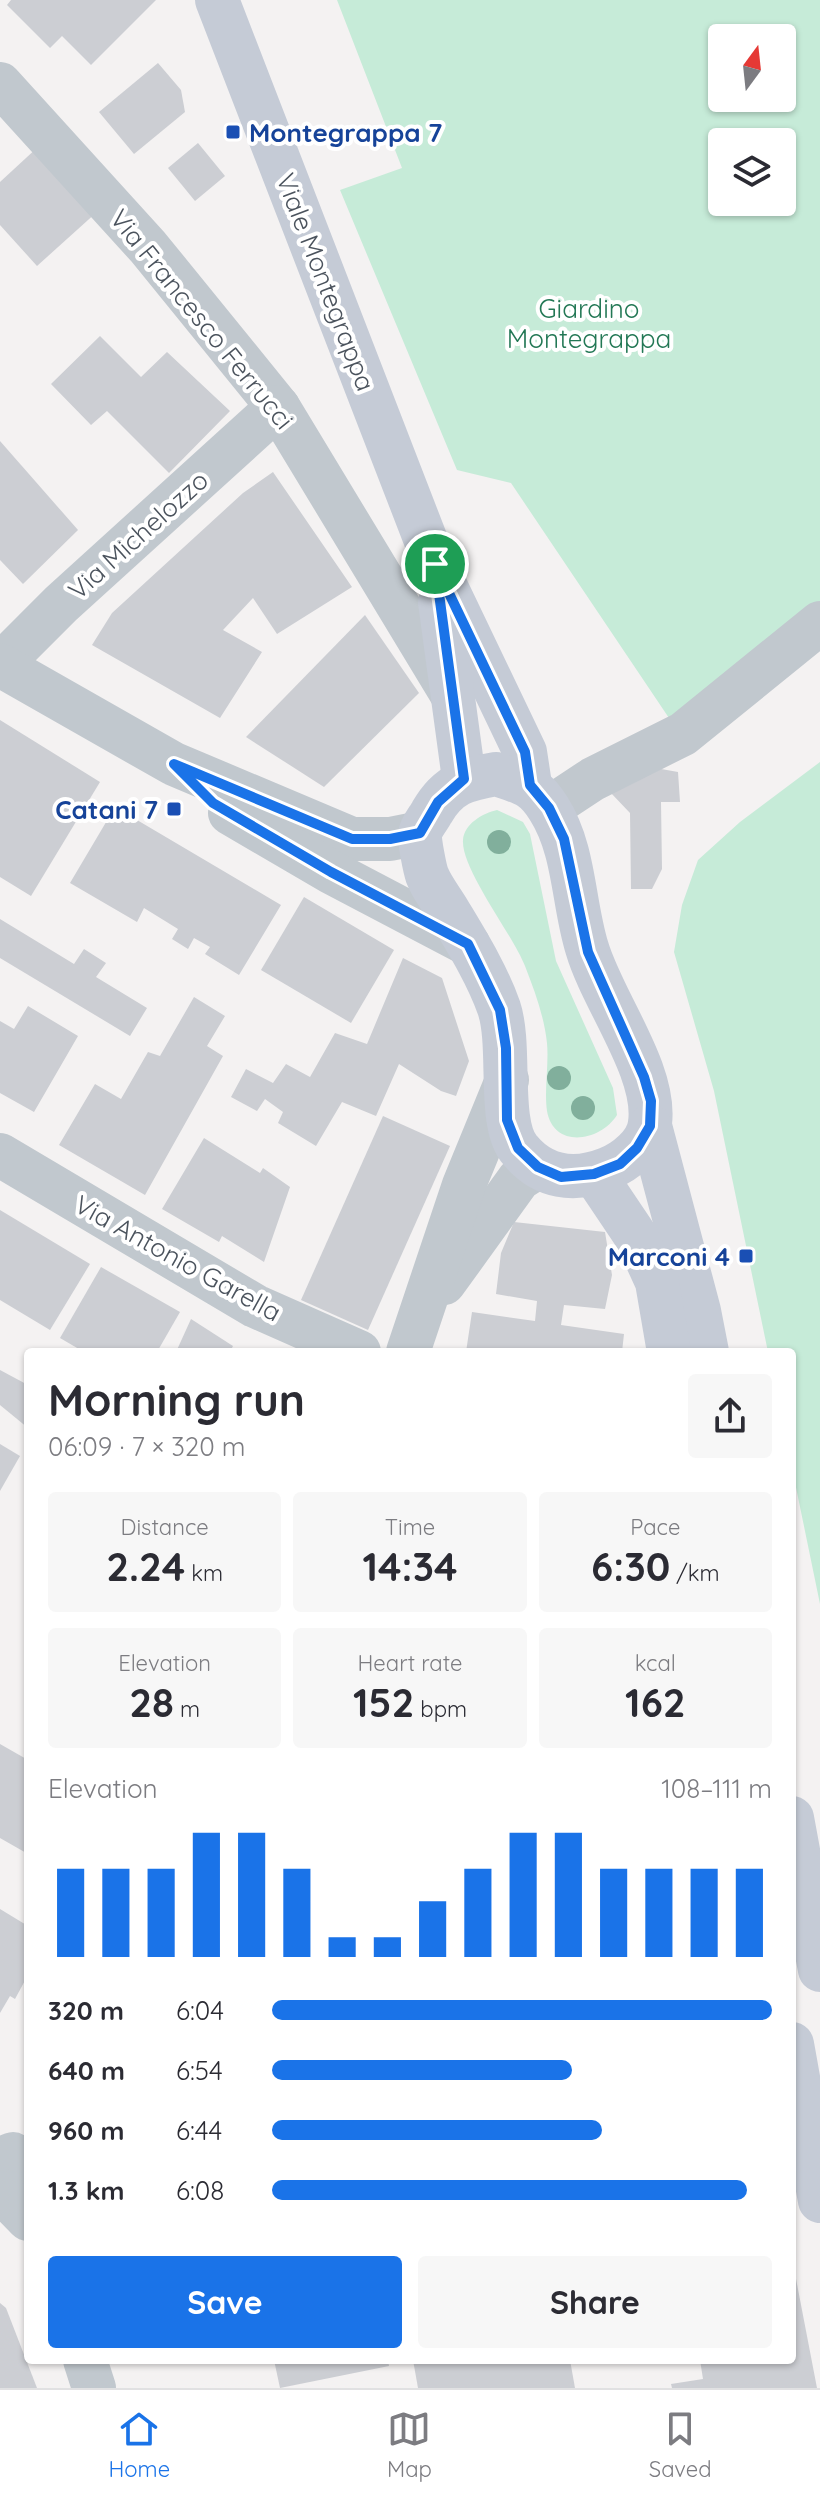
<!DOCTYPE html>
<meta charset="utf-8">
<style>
:root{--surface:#fff;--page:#f7f7f7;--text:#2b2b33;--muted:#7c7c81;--line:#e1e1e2;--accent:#1a73e8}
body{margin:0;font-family:Quicksand,sans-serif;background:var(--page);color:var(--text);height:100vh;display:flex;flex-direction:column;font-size:30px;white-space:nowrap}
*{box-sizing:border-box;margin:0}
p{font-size:26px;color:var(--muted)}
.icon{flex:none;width:44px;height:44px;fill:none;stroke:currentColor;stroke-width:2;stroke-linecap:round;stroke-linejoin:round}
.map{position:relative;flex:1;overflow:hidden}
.panel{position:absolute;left:24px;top:1348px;width:772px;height:1016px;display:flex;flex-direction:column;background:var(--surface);border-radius:8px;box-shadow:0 2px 6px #0004}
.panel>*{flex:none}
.needle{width:52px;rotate:15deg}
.controls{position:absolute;left:708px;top:24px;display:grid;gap:16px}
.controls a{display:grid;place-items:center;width:88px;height:88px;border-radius:8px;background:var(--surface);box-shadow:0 2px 6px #0004;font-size:40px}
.pin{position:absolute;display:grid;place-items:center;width:68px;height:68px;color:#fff;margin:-34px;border:4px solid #fff;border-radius:50%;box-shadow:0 2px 8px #0007}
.round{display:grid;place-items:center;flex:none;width:84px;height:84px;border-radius:8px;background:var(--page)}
.overview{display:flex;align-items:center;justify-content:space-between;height:136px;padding:0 24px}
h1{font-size:44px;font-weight:800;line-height:60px}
.metrics{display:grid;grid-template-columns:repeat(3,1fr);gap:12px;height:136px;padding:8px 24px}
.metrics div{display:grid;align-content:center;border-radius:8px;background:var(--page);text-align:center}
.metrics b{font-size:40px;font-weight:800}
.metrics small{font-size:22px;font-weight:400}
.metrics p{font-size:22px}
.chart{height:224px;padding:16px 24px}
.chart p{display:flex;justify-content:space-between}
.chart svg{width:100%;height:144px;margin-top:8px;stroke:var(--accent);stroke-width:6}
.button{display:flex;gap:16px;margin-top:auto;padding:16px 24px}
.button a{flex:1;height:92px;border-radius:8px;background:var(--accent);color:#fff;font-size:32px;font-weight:800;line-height:92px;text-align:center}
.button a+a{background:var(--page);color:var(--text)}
ul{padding:0 24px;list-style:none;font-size:26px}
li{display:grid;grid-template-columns:128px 96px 1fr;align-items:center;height:60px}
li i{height:20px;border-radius:10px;background:var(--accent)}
.tab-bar{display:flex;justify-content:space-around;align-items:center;height:112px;border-top:2px solid var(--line);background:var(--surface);font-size:22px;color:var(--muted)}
.tab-bar a{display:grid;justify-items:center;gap:4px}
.tab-bar .active{color:var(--accent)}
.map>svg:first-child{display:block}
.green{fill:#c6ebd8;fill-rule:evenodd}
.building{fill:#ccced3}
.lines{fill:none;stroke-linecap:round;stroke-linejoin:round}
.minor{stroke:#c1c8ce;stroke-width:44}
.tertiary{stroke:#c1c8ce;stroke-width:44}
.secondary{stroke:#c5cbd6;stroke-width:44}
.tree{fill:#81af9c}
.route-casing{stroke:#fff;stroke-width:16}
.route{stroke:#1a73e8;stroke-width:10}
.transit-dot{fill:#1a4fb4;stroke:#fff;stroke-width:3}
.labels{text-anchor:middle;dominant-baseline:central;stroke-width:8;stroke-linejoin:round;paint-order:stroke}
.transit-label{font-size:26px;font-weight:bold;fill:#164399;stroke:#fff;text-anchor:end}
.street-label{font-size:26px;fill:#4b535d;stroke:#fff}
.park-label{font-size:26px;fill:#237855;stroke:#fff}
</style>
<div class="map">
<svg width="820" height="2388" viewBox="0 0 820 2388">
<rect width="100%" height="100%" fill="#f4f2f2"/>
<g class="green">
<path d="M 337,0 L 820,0 L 820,601 L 758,658 L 671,721 L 511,483 L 457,470 L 340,190 L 402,168 ZM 722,38 L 782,38 L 782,98 L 722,98 ZM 722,142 L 782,142 L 782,202 L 722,202 Z"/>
<polygon points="820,762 820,1604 792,1468 792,1352 768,1352 714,1091 674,952 682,905 698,860 740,822"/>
<path d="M 497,810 L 523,822 L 530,834 L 556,961 L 613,1088 L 617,1115 C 601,1141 554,1150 547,1111 C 544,1090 549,1065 547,1043 C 544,1016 535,992 525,966 C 513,935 461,869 463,840 C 464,824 483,813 497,810 Z"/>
</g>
<g class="building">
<polygon points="11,0 156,0 91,65 62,36 50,48 7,5"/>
<polygon points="158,63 181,90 185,112 134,154 99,112"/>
<polygon points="198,143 225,176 195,201 168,168"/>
<polygon points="39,146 98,211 37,266 0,225 0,182"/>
<polygon points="100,336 141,377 167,352 230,411 169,473 107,411 91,425 51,384"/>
<polygon points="0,441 78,530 23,584 0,560"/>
<polygon points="273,472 352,587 277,634 253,598 223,630 262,652 220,718 92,645 112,613 243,493"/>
<polygon points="365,615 419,693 324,787 246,737"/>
<polygon points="0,720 100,782 31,896 0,877"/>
<polygon points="650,767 678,772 680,802 661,802 662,869 652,889 631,889 630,813 611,793"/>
<polygon points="115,807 281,905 239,975 205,954 210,947 194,938 188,949 172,939 178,929 144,908 137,922 70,883"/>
<polygon points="304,897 394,950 351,1023 261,970"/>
<polygon points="0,919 74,964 84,949 106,963 96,977 147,1008 130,1036 0,958"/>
<polygon points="403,958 442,978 469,1061 456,1096 441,1091 399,1064 376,1116 342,1102 316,1146 278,1123 283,1112 265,1099 257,1111 231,1097 246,1069 273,1083 286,1064 310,1077 335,1033 367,1044"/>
<polygon points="194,997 225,1016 207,1046 223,1056 145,1195 59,1145 95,1084 121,1099 148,1052 160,1056"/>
<polygon points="28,1006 78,1036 34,1112 0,1093 0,1021 14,1029"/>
<polygon points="383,1116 450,1146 368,1330 301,1300"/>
<polygon points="204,1138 260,1173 263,1168 290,1187 264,1262 222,1236 219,1242 162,1209"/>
<polygon points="0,1210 90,1264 50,1330 0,1300"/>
<polygon points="514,1222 605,1232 612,1275 605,1309 564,1305 561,1325 624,1334 622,1352 466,1352 472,1312 535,1321 537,1301 496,1294 501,1253"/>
<polygon points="101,1267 180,1312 157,1352 84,1352 60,1338"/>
<polygon points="191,1319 233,1346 230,1352 176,1352"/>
<polygon points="0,1370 28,1385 28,1428 0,1405"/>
<polygon points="0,1444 20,1456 0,1491"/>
<polygon points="0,1744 28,1760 28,1854 0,1838"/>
<polygon points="0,1909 28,1926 28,1975 15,1999 10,1996 0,2013"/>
<polygon points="792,2258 817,2388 672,2388 671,2384 703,2379 700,2360 792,2360"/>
<polygon points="0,2303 6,2308 37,2388 0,2388"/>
<polygon points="274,2360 388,2360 389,2366 280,2388"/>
<polygon points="413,2360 570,2360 575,2388 418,2388"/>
</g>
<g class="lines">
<g class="minor">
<polyline points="0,84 148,247 278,407 453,696"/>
<polyline points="0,665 61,604 278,407"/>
<polyline points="549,808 593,779 683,734 820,623"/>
<polyline points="0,1155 255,1306 359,1352"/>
</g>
<g class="tertiary">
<polyline points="0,665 174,764 352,839 390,839 420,833"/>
<polyline points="230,813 331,872 468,944"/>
<polyline points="444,1283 519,1179 538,1167"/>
<polyline points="408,1352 464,1185 507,1080"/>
<polyline points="0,2159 13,2154 28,2163"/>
<polyline points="0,2190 28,2219"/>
<polyline points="85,2360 94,2388"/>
</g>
<g class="secondary">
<polyline points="217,0 435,564 525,752 530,785"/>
<polyline points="440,602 464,779"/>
<path d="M 496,774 C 522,783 534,784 549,809 C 575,850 573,903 587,948 C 602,1000 657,1071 650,1123 C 648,1144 625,1162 607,1169 C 574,1182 543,1178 520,1150 C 497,1124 512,1047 499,1008 C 487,974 467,942 449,912 C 442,900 432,888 427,875 C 425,869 419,840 420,834 C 421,827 429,818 432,812 C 448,784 466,779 496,774 Z"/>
<polyline points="650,1126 699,1311 707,1352"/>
<polyline points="594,1174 637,1238 657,1282 669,1352"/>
<polyline points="792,1818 820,1970"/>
<polyline points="792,2044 820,2201"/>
</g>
</g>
<g class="tree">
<circle cx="499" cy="842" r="12"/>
<circle cx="559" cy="1078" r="12"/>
<circle cx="583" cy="1108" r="12"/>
</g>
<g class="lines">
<defs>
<polygon id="route" points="435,564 525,752 530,785 549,808 564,839 588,952 644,1077 651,1101 650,1126 637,1148 620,1164 594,1174 561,1177 538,1167 518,1148 507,1120 506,1048 500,1010 468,944 331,872 213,803 174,764 352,839 390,839 420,833 438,802 464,779"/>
</defs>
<use href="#route" class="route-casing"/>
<use href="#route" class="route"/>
</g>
<g class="transit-dot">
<rect x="225" y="124" width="16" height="16" rx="4"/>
<rect x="166" y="801" width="16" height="16" rx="4"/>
<rect x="738" y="1248" width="16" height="16" rx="4"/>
</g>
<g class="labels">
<g class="transit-label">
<text x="249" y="132" text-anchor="start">Montegrappa 7</text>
<text x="158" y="809">Catani 7</text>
<text x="730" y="1256">Marconi 4</text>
</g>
<g class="street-label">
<text transform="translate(326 282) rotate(69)">Viale Montegrappa</text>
<text transform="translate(202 319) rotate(51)">Via Francesco Ferrucci</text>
<text transform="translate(138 535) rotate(-42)">Via Michelozzo</text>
<text transform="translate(178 1258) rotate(29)">Via Antonio Garella</text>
</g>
<g class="park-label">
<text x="589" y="308">Giardino<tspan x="589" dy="30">Montegrappa</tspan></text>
</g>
</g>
</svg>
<div class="controls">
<a><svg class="needle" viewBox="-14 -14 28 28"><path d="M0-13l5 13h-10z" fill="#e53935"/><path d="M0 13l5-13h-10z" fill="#7c7c81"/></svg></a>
<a><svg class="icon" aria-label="layers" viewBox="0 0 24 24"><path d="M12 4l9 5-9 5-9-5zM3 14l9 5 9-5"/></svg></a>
</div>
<div class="pin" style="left:435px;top:564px;background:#1e9e55"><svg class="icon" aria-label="arrive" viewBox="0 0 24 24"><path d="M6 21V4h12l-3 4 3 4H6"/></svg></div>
<section class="panel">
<div class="overview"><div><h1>Morning run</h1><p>06:09 · 7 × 320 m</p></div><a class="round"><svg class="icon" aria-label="share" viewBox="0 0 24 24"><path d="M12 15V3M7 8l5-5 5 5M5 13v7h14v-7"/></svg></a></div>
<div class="metrics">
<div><p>Distance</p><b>2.24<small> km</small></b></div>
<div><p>Time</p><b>14:34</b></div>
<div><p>Pace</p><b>6:30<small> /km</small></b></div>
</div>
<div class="metrics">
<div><p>Elevation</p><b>28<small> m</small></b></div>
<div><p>Heart rate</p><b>152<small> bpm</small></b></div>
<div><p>kcal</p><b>162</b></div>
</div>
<div class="chart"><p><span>Elevation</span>108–111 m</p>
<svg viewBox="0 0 160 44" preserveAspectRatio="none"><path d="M5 44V17M15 44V17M25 44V17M35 44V6M45 44V6M55 44V17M65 44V38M75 44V38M85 44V27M95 44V17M105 44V6M115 44V6M125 44V17M135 44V17M145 44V17M155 44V17"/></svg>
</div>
<ul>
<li><b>320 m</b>6:04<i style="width:100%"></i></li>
<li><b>640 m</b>6:54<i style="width:60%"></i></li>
<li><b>960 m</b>6:44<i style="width:66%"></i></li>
<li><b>1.3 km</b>6:08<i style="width:95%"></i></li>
</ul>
<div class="button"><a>Save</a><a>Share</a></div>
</section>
</div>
<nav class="tab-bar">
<a class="active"><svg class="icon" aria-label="home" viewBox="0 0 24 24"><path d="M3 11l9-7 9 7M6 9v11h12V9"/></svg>Home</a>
<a><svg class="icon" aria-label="map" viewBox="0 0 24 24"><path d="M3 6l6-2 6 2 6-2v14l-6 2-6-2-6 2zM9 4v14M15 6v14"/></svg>Map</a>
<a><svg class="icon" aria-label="saved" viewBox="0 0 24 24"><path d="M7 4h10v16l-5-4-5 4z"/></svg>Saved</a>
</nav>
